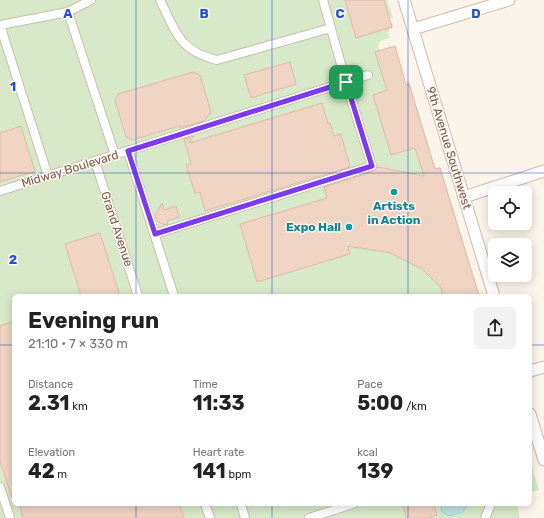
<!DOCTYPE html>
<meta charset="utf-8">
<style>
:root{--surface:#fff;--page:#f2f2f2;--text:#222;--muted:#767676}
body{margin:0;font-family:Rubik,sans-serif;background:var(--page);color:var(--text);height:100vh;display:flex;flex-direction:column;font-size:15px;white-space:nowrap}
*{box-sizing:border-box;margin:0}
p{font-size:13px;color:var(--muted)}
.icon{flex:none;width:22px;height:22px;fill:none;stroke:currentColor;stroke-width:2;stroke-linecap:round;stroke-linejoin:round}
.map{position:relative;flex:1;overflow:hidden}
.details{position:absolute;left:12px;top:294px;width:520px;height:212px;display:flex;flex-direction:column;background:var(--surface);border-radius:6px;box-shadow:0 2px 10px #0003}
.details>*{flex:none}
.buttons{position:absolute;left:488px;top:186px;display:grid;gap:8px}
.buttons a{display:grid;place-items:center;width:44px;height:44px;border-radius:6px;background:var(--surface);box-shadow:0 2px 10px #0003;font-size:20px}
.pin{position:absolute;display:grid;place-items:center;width:34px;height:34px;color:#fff;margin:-17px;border-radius:8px;box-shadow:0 2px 6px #0006}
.round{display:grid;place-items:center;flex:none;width:42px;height:42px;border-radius:6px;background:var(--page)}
.summary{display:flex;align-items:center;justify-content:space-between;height:68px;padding:0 16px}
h1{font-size:22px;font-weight:700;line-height:30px}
.figures{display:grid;grid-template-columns:repeat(3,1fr);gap:6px;height:68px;padding:4px 16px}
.figures div{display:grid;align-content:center}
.figures b{font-size:20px;font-weight:700}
.figures small{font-size:11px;font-weight:400}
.figures p{font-size:11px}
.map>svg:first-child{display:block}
.green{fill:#d7e9c8}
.water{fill:#bfe0e4;stroke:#a6d0d5}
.building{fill:#efd3c3;stroke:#e1b9a4}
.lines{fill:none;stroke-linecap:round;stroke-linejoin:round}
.pedestrian-casing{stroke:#cdbcb0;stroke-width:10}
.minor-casing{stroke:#cdbcb0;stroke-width:13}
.pedestrian{stroke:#fff;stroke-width:8}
.minor{stroke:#fff;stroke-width:11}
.route-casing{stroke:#fff;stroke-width:8}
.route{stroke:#7c3aed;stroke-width:5}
.grid{fill:none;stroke:#1d4ed8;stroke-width:1;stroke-opacity:0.55}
.culture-dot{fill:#0f9aa8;stroke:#fef8f0;stroke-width:1.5}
.labels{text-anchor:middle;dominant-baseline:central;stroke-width:3;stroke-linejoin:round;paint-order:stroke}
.street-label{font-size:12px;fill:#755b4e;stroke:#fef8f0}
.culture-label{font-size:12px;font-weight:bold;fill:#0d838f;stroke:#fef8f0}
.grid-label{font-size:13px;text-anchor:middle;font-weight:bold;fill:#1d4ed8;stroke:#fef8f0;stroke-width:3;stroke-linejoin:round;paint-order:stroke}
</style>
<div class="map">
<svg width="544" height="518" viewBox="0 0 544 518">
<rect width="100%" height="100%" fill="#fbf4ea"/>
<g class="green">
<polygon points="0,0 387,0 393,18 390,19 393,27 390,28 388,34 390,38 380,41 378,45 380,50 405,82 409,81 435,168 440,167 480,296 14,296 14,504 517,504 520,518 0,518"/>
<polygon points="530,461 539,490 530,492"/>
</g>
<polygon class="water" points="440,504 468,504 463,512 450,516 442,512"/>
<g class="building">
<polygon points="345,0 384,0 392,27 356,38"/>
<polygon points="395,46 406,85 409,84 435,169 440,168 479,296 443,296 441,288 422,269 390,253 348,246 350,254 257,282 240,224 327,198 324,187 374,171 378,167 424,176 415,148 391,155 373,95 387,90 375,52"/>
<polygon points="290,62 296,84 251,98 244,75"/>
<polygon points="193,72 200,75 211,112 204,121 180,128 180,126 132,140 126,137 115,100 118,94"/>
<polygon points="322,103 328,124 330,123 334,136 341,134 350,167 205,211 200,192 195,193 186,165 191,164 184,139 194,136 189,143"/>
<polygon points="21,126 35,171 0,182 0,133"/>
<polygon points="162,203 164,210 176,206 179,217 167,221 168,224 164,225 157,221 155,215"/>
<polygon points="100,233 120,296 81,296 65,244"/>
<polygon points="14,321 14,497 12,498 0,461 0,326"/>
<polygon points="19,504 179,504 184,518 23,518"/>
<polygon points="402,504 433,504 437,515 428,518 407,518"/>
</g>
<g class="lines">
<defs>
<g id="pedestrian">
<path d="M 160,0 C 176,32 179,51 217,60 L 331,28"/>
<polyline points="68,12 115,155"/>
<polyline points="0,25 48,176"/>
<polyline points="0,25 68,12 91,0"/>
<polyline points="128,151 174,296"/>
<polyline points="95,161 138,296"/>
<polyline points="0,191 368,75"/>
<polyline points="155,234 372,166 346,82 323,0"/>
<polyline points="0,487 10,518"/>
<polyline points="205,504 210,518"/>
<polyline points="241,504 245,518"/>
<polyline points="309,518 353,504"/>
<polyline points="485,518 491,504"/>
</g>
<g id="minor">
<polyline points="404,0 494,296"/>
<polyline points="413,29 509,0"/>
<polyline points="464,197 544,171"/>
<polyline points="530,371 544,367"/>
<polyline points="530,414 544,460"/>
</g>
</defs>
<use href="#pedestrian" class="pedestrian-casing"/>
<use href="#minor" class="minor-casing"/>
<use href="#pedestrian" class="pedestrian"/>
<use href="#minor" class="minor"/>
</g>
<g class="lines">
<defs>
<polygon id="route" points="346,82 372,166 155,234 128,151"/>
</defs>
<use href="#route" class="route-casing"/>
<use href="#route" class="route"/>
</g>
<path class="grid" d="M 136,0 L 136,296M 272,0 L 272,296M 408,0 L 408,296M 0,173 L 544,173M 0,345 L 14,345M 530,345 L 544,345M 136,504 L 136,518M 272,504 L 272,518M 408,504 L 408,518"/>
<g class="culture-dot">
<circle cx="394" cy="192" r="4"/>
<circle cx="349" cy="227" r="4"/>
</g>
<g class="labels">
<g class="street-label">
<text transform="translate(449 148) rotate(73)">9th Avenue Southwest</text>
<text transform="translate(70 169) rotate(-17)">Midway Boulevard</text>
<text transform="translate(117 229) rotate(72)">Grand Avenue</text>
</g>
<g class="culture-label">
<text x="394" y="206">Artists<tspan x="394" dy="14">in Action</tspan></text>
<text x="341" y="227" text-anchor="end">Expo Hall</text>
</g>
</g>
<g class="grid-label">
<text x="68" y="18">A</text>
<text x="204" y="18">B</text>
<text x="340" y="18">C</text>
<text x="476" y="18">D</text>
<text x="13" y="91">1</text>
<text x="13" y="264">2</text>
</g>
</svg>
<div class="buttons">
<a><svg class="icon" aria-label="locate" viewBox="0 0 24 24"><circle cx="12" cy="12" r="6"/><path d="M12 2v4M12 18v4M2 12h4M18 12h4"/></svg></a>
<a><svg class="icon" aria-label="layers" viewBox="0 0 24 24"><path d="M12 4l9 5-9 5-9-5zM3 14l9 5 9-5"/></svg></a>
</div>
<div class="pin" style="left:346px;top:82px;background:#1e9e55"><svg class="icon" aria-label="arrive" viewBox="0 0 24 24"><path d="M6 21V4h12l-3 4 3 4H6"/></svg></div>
<section class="details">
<div class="summary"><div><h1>Evening run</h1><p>21:10 · 7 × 330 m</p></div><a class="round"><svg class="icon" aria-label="share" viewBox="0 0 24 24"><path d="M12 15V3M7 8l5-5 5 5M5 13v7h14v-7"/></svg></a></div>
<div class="figures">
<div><p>Distance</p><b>2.31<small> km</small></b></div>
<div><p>Time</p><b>11:33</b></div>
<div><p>Pace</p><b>5:00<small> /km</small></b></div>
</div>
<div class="figures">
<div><p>Elevation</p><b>42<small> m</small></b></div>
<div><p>Heart rate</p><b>141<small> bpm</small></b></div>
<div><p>kcal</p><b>139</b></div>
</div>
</section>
</div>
